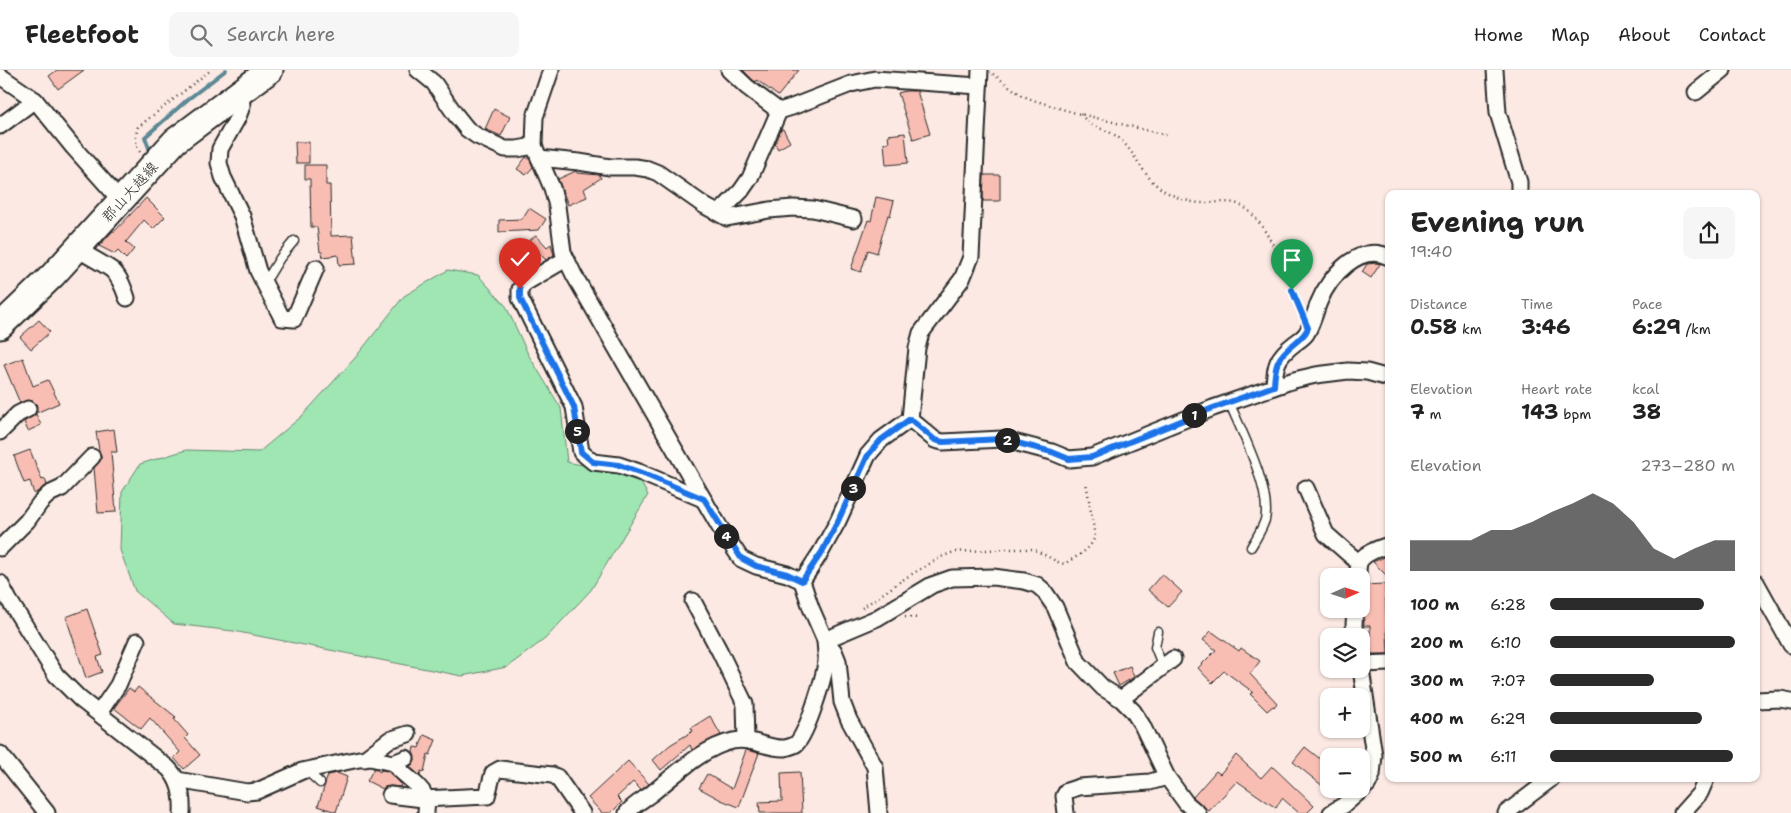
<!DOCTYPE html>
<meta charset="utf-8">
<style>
:root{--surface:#fff;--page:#f6f6f6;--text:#222;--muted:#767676;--line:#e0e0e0;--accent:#2b2b2b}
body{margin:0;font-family:"Shantell Sans","Klee One",sans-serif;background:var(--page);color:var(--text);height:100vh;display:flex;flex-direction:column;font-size:19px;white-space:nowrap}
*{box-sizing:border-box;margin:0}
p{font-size:16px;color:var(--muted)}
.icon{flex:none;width:28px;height:28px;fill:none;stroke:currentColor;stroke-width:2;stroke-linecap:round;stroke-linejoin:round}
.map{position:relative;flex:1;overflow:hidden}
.drawer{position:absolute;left:1385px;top:120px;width:375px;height:592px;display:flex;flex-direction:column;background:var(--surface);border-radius:10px;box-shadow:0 1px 4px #0004}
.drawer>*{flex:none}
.needle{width:32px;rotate:87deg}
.controls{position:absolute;left:1320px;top:498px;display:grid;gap:10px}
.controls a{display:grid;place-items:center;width:50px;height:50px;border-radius:10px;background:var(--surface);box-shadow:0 1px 4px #0004;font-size:25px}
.pin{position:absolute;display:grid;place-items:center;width:42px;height:42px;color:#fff;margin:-51px -21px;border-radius:50% 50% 50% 0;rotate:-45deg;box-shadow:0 0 5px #0007}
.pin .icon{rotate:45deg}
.km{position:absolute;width:25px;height:25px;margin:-12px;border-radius:50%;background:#222;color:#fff;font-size:14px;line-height:25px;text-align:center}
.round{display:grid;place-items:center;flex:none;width:52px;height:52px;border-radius:10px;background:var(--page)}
.summary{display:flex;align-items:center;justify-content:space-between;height:85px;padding:0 25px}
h1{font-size:28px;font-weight:700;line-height:38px}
.figures{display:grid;grid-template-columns:repeat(3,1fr);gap:8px;height:85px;padding:5px 25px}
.figures div{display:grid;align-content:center}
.figures b{font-size:21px;font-weight:700}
.figures small{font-size:14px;font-weight:400}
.figures p{font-size:14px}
.chart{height:140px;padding:10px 25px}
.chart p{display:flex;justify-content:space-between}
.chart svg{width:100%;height:90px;margin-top:5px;fill:var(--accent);opacity:.7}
ul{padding:0 25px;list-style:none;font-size:16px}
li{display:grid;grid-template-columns:80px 60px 1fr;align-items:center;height:38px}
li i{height:12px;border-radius:6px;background:var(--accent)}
header{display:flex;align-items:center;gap:30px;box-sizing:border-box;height:70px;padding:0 25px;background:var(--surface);border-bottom:1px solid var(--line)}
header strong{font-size:24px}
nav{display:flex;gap:28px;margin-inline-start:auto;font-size:18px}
.search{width:350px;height:45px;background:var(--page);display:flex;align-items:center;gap:12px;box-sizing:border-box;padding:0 18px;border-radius:10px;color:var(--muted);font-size:19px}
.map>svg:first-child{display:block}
.green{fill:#9fe6b3;stroke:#65886f}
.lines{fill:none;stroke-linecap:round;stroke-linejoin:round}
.stream{stroke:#5b8895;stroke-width:4}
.building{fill:#f9beb3;stroke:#2b2b2b}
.service-casing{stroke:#2b2b2b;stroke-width:11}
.minor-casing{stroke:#2b2b2b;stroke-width:19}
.primary-casing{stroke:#2b2b2b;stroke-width:29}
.path{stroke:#2b2b2b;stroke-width:2.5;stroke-dasharray:1 4;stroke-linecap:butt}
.service{stroke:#fdfcf7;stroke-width:8}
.minor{stroke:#fdfcf7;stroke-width:15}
.primary{stroke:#fdfcf7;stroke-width:25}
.route-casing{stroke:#fff;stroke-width:10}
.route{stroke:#1a73e8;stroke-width:6}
.labels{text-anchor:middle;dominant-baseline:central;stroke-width:4.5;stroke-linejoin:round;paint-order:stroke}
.street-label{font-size:15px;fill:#2b2b2b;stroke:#fdfcf7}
</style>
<header>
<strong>Fleetfoot</strong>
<div class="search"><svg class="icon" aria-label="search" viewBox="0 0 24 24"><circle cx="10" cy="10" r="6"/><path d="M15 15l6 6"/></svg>Search here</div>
<nav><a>Home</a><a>Map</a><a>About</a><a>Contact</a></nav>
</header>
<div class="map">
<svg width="1791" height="743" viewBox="0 0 1791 743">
<rect width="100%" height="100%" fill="#fce9e3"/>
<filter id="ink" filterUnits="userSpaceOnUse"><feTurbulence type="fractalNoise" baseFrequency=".02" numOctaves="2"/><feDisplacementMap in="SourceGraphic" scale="10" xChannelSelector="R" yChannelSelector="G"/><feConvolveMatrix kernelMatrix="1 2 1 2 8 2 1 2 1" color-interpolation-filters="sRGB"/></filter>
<g filter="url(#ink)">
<polygon class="green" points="448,200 478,205 506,236 528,284 561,338 567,392 637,406 648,425 591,520 545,569 507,597 462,606 233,561 174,554 135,521 120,480 122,422 140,394 186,380 259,382 302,346 355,288 404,226"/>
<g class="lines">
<polyline class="stream" points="149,78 145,67 187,30 226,0"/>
</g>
<g class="building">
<polygon points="57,0 84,0 58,19 49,6"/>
<polygon points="743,0 799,0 778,26 757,10 756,12 753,10"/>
<polygon points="906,21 917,21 930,64 913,69 898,23"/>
<polygon points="494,39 510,47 501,66 485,59"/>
<polygon points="783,59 790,72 778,79 775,74 781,60"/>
<polygon points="905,63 908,93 886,95 884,73 889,73 888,65"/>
<polygon points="295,72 309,72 309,93 296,93"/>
<polygon points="526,87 530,90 533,97 526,105 517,99"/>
<polygon points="305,95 326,95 326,115 330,115 331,166 353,165 356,194 339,195 338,185 323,187 322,182 320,182 317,157 311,157 310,109 305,109"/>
<polygon points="576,101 577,103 599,105 601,108 584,119 587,127 568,135 558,109"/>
<polygon points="984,105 1000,105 1000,131 983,131"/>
<polygon points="876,127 894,131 890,146 888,145 877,183 868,180 861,202 851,199 868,150 871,151"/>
<polygon points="146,128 165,147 153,159 144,150 126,172 134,179 126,189 118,181 115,184 99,176 113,161 115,161"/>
<polygon points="529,138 546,149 539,160 499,162 499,150 522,149"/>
<polygon points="536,165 547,177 551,174 554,185 546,190 528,172"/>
<polygon points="1377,193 1380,194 1371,208 1362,202 1367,194"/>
<polygon points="39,250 50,262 31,279 20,267"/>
<polygon points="23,288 33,316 48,310 59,333 36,343 37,335 33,331 28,330 20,333 4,295"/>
<polygon points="36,344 41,355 28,361 24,352"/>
<polygon points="114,359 117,382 111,382 116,442 98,443 94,398 101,390 101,385 99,380 96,362"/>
<polygon points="30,380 42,410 45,409 47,415 34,424 30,411 24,413 14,386"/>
<polygon points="1389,485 1389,508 1373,492"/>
<polygon points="1162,504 1182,522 1168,537 1148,520"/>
<polygon points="1385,514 1388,584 1371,584 1370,556 1364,556 1363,515"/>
<polygon points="87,539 103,585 97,587 102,602 86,608 66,547"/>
<polygon points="1211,561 1239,581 1241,578 1260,591 1250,604 1277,633 1274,637 1273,636 1267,641 1250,624 1253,622 1224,601 1212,613 1198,598 1216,580 1203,570"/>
<polygon points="1130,596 1134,607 1119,616 1113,603"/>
<polygon points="138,617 176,647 174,649 188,665 185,668 200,685 184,699 174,688 180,682 150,648 141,659 114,638 129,618 134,622"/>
<polygon points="710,646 721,665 692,680 690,675 661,700 653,690 670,675 693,661 691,658"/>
<polygon points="424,665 436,670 430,685 428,684 424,702 421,701 420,706 410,697 415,690 413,682 414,677 419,678"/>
<polygon points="1305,677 1329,696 1329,721 1293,692"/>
<polygon points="746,680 759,683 739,737 721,730 699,718 707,704 732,719"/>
<polygon points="1236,685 1261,708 1272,696 1314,736 1307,743 1299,743 1282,728 1276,738 1237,711 1209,741 1193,727 1216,701 1220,704"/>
<polygon points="628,691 649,714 641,720 633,712 617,727 622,732 611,743 602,743 588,728"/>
<polygon points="374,698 380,702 381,700 388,701 401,714 400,717 391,716 384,717 383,719 367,711"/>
<polygon points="800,702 802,743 760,743 759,732 782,731 781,703"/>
<polygon points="337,703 347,707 336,742 318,736 328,705"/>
</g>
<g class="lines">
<defs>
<g id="service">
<polyline points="262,211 269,206 280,188 294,171"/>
<path d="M 1229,332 C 1241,360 1272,421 1265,450 C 1262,459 1256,469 1251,477"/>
<polyline points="1158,562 1155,577 1163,597"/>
<polyline points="306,700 320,713"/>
</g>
<g id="minor">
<polyline points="418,0 434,13 455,44 467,59 477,66 505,79 517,79 534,76"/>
<polyline points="551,0 535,47 534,76 552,118 557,136 563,182 574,205 686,399 719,456 741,489 756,496 787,504 802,511"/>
<polyline points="729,0 747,17 779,41 792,37 851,14 875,9 979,16"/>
<polyline points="1495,0 1498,43 1519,112 1519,124"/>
<polyline points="0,6 35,30 73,77 122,132"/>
<polyline points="241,22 242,36 238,47 220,79 219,93 223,107 242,146 258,201 282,248 294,249 316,198"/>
<polyline points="1696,22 1723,0"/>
<polyline points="0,56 35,30"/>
<polyline points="539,88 579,92 610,97 635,97 648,99 658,103 705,136 727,148 769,140 793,138 813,139 854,149"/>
<polyline points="719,143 741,121 750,108 779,41"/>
<path d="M 78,179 C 89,187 101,192 112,200 C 120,207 124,219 127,228"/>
<polyline points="566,189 525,213 520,219 520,228 574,337 581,382 593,392 619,395 639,402 703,429"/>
<path d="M 1274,316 C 1275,295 1277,287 1294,274 C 1298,271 1303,268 1306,264 C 1312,255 1315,242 1319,232 C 1329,207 1359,172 1389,187"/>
<polyline points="910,349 935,370 943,372 1002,369 1052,382 1069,389 1092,387 1213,338 1294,310 1316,305 1348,301 1367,302 1389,308"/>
<polyline points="0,362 18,344 28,339"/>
<polyline points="1306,418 1326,464 1359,493"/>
<polyline points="0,478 27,451 40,433 49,424 62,418 92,387"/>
<path d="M 1358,506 C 1358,502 1358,497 1359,493 C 1363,483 1380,478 1389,475"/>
<polyline points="1756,512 1791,575"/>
<path d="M 0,513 L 9,530 L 56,605 L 80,629 L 168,698 C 180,710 183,726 182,743"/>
<polyline points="693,531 720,582 745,634 746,670"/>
<polyline points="1355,539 1354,555 1355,566"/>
<polyline points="825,570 877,548 932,515 952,508 993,507 1024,511 1037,515 1044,521 1055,537 1078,592 1103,618 1121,629 1133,641 1142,655 1167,707 1186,733 1198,743"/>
<polyline points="1361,594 1389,593"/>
<polyline points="1121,629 1173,589"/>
<polyline points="1756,630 1780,629 1791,631"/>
<polyline points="99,643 118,615 137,571"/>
<polyline points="0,684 47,743"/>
<polyline points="364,689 389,670 408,664"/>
<path d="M 393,693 C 402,705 419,713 425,726 C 428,731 426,738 426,743"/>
<polyline points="177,710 247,722 257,721 302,701 359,689 370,688 393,693 406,688"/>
<polyline points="390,725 423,729 487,726 493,703 500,699 552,705 557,707 582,743"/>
<path d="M 627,743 C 633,735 643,730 651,724 C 674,706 703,677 733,671 C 751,667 767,679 785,678 C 789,677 793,676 796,674 C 807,664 824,608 826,592 C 827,585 825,577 825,570"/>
<polyline points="879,743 875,697 849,650 842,632 838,591 834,581 825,570 811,538 802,511 821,482 838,451 868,385 881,370 910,349 917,278 921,263 962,209 971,187 980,0"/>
<polyline points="1066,743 1064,726 1067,721 1079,717 1150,712 1167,707"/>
<polyline points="1331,743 1344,735 1368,714 1372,705 1374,685 1361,599"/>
<polyline points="1506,743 1551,709"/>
<polyline points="1682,743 1700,723 1706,709"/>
</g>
<polyline id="primary" points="0,256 53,205 175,71 270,0"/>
</defs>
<use href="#service" class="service-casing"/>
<use href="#minor" class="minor-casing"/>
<use href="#primary" class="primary-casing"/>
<g class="path">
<polyline points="993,4 1021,25 1033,30 1072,42 1166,65"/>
<path d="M 1081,44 C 1091,60 1110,58 1122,71 C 1137,86 1144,108 1163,120 C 1175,127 1189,133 1203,133 C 1213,133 1224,131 1234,133 C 1265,139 1290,214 1301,241"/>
<path d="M 140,82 C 135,75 135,66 138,57 L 211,0"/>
<path d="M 862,538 L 907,507 L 941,487 L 954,482 L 1004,479 L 1033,479 L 1058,492 L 1064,494 C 1077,486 1090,481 1095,466 L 1086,412"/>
<polyline points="905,547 919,548"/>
</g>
<use href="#service" class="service"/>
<use href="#minor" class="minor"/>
<use href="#primary" class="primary"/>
</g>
</g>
<g class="lines" filter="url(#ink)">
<defs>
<path id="route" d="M 520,219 L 520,228 L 574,337 L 581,382 L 593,392 L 619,395 L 639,402 L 704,429 L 741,488 L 756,496 L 787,504 L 802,511 L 822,482 L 838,451 L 868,385 L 881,370 L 910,349 L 935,370 L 943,372 L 1002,369 L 1052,382 L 1069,389 L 1092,387 L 1213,338 L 1274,316 C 1275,294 1277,287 1295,273 C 1301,268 1305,265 1308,258 L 1292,220"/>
</defs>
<use href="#route" class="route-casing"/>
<use href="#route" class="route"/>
</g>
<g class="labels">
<g class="street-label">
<text transform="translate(130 122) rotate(-48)">郡山大越線</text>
</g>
</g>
</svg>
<div class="controls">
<a><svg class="needle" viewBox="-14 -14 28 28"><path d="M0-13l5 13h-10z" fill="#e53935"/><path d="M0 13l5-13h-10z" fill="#767676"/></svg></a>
<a><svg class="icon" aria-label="layers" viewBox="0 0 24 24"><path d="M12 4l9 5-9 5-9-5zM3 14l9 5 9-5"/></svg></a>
<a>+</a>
<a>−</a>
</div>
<div class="pin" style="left:1292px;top:220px;background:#1e9e55"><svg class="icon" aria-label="arrive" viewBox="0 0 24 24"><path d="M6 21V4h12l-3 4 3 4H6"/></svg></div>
<div class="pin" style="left:520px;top:219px;background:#d93025"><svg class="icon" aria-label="check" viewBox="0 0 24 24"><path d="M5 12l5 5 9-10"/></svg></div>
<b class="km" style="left:1194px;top:345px">1</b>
<b class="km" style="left:1007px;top:370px">2</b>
<b class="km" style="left:853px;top:418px">3</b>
<b class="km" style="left:726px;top:466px">4</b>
<b class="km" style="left:577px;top:361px">5</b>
<section class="drawer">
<div class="summary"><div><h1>Evening run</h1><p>19:40</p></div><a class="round"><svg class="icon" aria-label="share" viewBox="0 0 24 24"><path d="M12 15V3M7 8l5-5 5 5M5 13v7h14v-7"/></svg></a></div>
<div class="figures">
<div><p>Distance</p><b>0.58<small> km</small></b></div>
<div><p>Time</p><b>3:46</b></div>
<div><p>Pace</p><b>6:29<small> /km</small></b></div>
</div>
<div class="figures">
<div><p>Elevation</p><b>7<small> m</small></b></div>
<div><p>Heart rate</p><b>143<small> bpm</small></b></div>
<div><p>kcal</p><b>38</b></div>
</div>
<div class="chart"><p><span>Elevation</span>273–280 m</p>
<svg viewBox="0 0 160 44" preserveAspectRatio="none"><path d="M0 44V29L10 29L20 29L30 29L40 24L50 24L60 20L70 15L80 11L90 6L100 11L110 20L120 33L130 38L140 33L150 29L160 29V44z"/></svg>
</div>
<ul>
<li><b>100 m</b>6:28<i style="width:83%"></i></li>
<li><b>200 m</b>6:10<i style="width:100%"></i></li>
<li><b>300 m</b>7:07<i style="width:56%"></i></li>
<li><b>400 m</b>6:29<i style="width:82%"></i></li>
<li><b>500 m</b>6:11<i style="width:99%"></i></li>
</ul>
</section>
</div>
